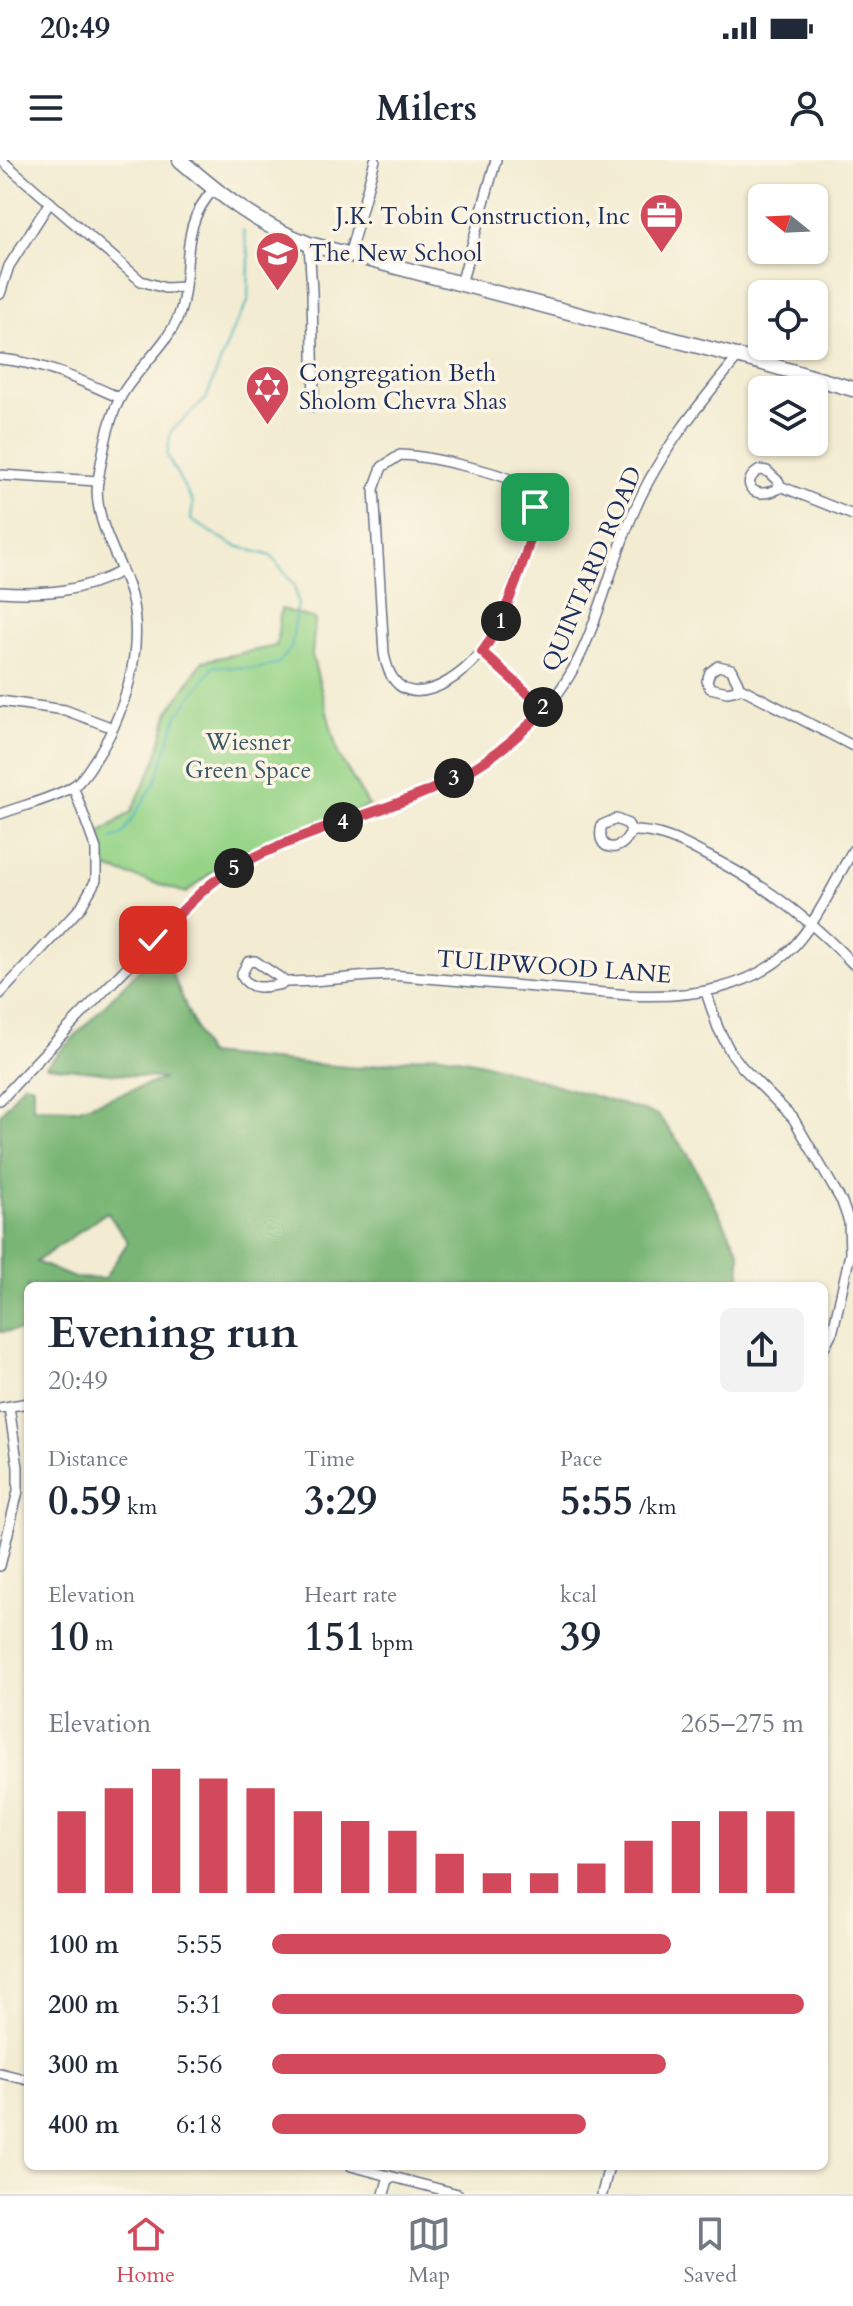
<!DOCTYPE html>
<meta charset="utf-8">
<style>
:root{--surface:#fff;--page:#f2f2f3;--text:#1f2937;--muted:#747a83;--line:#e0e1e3;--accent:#d1495b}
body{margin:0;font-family:Cardo,serif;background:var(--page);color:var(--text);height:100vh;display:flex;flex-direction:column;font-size:30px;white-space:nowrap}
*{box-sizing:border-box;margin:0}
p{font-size:26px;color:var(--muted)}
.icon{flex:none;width:44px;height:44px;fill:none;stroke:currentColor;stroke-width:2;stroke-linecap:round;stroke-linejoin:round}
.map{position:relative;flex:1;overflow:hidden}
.sheet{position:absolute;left:24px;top:1122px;width:804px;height:888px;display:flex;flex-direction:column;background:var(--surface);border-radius:12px;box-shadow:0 2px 6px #0004}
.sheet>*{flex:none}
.needle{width:52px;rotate:288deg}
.fabs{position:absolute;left:748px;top:24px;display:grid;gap:16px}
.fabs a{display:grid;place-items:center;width:80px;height:80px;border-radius:12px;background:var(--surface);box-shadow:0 2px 6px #0004;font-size:40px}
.pin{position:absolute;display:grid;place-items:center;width:68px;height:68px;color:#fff;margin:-34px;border-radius:16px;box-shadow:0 4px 12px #0006}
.km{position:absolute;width:40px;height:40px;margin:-20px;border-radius:50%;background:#222;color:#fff;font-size:22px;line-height:40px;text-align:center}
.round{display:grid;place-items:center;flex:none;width:84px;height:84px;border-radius:12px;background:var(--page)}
.summary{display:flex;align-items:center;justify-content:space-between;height:136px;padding:0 24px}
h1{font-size:44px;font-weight:700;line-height:60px}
.figures{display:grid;grid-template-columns:repeat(3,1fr);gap:12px;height:136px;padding:8px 24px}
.figures div{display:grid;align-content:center}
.figures b{font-size:40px;font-weight:700}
.figures small{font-size:22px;font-weight:400}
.figures p{font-size:22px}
.chart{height:224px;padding:16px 24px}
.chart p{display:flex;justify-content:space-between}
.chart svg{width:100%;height:144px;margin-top:8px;stroke:var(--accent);stroke-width:6}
ul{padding:0 24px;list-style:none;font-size:26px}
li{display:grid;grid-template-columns:128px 96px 1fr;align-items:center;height:60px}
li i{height:20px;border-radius:10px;background:var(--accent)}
.status{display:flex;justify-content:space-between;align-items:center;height:56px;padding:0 40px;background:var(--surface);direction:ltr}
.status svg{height:22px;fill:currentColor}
header{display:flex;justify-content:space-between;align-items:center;height:104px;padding:0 24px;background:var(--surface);font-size:36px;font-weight:700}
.dock{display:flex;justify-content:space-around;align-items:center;height:112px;border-top:2px solid var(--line);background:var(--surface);font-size:22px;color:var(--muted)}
.dock a{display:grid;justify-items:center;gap:4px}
.dock .active{color:var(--accent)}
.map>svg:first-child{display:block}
.green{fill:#97d488;stroke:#598273;stroke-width:2}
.forest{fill:#79b674;stroke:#4a7269;stroke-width:2;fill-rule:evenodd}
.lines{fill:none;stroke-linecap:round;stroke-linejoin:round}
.stream{stroke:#42b2ba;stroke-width:2}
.street-casing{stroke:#677187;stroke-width:12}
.secondary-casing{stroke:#677187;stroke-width:17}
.street{stroke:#fff;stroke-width:9}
.secondary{stroke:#fff;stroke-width:14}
.route-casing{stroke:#fff;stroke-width:16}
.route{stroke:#d1495b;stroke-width:10}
.labels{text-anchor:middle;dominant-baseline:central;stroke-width:7;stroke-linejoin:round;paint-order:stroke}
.poi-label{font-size:24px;fill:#1b2f5e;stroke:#fcf5e5;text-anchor:start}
.street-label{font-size:24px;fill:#1b2f5e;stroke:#fcf5e5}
.park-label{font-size:24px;fill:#3a5868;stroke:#fcf5e5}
</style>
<div class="status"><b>20:49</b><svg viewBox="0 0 49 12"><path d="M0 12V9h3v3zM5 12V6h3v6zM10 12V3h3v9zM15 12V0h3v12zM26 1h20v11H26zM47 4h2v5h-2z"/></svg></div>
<header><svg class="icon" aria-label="menu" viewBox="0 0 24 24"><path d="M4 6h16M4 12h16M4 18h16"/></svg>Milers<svg class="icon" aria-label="person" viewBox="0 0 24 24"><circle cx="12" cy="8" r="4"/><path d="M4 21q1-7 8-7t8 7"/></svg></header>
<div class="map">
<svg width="853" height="2034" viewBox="0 0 853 2034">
<rect width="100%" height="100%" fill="#fcf5e5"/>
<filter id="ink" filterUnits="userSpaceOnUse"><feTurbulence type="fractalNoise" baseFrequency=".0125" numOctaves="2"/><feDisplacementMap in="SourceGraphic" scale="16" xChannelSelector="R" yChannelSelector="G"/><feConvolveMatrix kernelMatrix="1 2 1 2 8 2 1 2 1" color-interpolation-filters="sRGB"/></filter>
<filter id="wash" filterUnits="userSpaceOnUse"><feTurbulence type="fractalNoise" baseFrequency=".006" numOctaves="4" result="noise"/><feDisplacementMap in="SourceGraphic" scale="32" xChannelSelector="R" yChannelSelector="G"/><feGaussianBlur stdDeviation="1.8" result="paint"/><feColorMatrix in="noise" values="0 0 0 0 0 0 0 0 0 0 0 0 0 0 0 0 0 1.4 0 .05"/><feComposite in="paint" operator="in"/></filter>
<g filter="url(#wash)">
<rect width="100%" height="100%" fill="#f3ecd2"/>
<polygon class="green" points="281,449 315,459 312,495 338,594 369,646 231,697 186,733 106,708 100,673 131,652 156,600 169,551 203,501 276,486"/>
<path class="forest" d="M 161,787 L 206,894 L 358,908 L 436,894 L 479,902 L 658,955 L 688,994 L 740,1093 L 740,1126 L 28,1126 L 28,1170 L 0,1172 L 0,955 L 24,923 L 33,926 L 33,948 L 77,949 L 164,919 L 46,906 ZM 107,1052 L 128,1082 L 104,1119 L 74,1118 L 36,1102 Z"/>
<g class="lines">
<g class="stream">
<polyline points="851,0 853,2"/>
<polyline points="112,679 122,675 155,623 177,556 214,506 256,509 279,503 291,488 298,444 294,425 271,396 233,385 191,360 193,343 167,296 171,271 206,239 233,169 248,142 249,97 243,70"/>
</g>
</g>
</g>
<g filter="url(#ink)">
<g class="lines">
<defs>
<g id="street">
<polyline points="1,0 141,121 165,128 184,127"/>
<polyline points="309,84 312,130 314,247"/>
<polyline points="349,96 375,0"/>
<polyline points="461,124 496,0"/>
<polyline points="0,134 9,106 50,42"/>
<path d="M 0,199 C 44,203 80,220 120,238"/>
<path d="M 400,295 C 421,295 502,312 519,324 C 527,329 533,339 535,349 C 537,367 525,391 519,408 C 511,433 504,460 489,482 C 465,519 396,566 384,493 L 374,329 L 382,307 Z"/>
<path d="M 760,310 L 767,311 L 779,322 L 778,329 C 750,342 740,320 760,310 Z"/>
<polyline points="0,315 98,321"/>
<polyline points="780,326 853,355"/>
<path d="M 0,432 C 46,435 80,432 122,411"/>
<polyline points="482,492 545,549"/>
<polygon points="718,506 731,509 738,523 737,530 727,532 710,528 707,521 710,512"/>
<polyline points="739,527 853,586"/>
<polyline points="0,541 65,550 113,568"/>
<path d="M 0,654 C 24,645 52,639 74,626 C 82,620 88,611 93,603 C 124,558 145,490 131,436 C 121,398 92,361 98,320 C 103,293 108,257 123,233 C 140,205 172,181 181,149 C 193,104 178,67 214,29"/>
<path d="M 616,659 L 628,664 L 631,671 C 622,695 594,692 602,665 Z"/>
<path d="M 631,671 C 657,670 680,681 702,693 C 760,721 809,758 853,804"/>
<path d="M 255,801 L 282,819 L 282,824 C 266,827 250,832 241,815 L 248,802 Z"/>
<path d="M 284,822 C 320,822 355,816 391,815 L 629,835 C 688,838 752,831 795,785 C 819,758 835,721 853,690"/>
<polyline points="706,832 718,868 730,891 742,907 793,958 842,1042 849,1062 850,1094 833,1170 824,1188"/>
<polyline points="0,834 81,747 96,720 96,689 73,626"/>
<path d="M 0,941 C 46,890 94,841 142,792 C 169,764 197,730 230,710 C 306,665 402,653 475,607 C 496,594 515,578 532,562 C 595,505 602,420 636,347 C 660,292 700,243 738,197"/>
<polyline points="0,1248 28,1243"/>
<polyline points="0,1406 18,1331 18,1307 9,1247"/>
<polyline points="0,1913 28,1920"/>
<polyline points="351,2006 458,2034"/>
<polyline points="384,2034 389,2016"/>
<polyline points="602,2034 609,2006"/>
</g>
<path id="secondary" d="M 180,0 C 222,36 256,64 309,84 L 763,203 L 853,229"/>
</defs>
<use href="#street" class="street-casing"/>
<use href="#secondary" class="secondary-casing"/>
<use href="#street" class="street"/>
<use href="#secondary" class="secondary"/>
</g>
</g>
<g class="lines" filter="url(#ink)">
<defs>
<path id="route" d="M 153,780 C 178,757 201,727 231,710 C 307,665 398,653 474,608 C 500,592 524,571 545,549 L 482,492 C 502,466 535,380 535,347"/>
</defs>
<use href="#route" class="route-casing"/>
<use href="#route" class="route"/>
</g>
<defs>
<symbol id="office-pin" viewBox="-11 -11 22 30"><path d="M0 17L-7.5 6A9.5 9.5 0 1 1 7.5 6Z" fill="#d1495b" stroke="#fcf5e5"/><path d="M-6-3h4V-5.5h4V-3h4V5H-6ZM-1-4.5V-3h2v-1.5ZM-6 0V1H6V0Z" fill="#fff"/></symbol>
<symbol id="school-pin" viewBox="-11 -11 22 30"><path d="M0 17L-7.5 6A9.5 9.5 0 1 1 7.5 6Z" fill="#d1495b" stroke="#fcf5e5"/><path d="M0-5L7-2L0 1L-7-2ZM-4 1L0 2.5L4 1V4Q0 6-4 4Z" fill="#fff"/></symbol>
<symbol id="synagogue-pin" viewBox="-11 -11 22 30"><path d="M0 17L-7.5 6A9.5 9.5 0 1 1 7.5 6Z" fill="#d1495b" stroke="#fcf5e5"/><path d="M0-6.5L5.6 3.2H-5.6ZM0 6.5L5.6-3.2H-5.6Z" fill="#fff"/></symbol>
</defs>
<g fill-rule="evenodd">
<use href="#office-pin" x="636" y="30" width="51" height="69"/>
<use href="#school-pin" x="252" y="68" width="51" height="69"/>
<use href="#synagogue-pin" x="242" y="202" width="51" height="69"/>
</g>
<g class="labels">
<g class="poi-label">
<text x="630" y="56" text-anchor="end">J.K. Tobin Construction, Inc</text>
<text x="309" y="93">The New School</text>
<text x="299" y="213">Congregation Beth<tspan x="299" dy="28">Sholom Chevra Shas</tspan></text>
</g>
<g class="street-label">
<text transform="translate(592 409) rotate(-67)">QUINTARD ROAD</text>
<text transform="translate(554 807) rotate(4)">TULIPWOOD LANE</text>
</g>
<g class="park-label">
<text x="248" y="582">Wiesner<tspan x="248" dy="28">Green Space</tspan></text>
</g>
</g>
</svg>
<div class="fabs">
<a><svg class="needle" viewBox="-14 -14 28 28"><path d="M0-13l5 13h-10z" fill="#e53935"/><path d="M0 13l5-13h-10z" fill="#747a83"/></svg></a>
<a><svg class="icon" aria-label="locate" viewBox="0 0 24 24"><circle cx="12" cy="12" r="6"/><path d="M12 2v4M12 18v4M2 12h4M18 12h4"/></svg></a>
<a><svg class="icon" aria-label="layers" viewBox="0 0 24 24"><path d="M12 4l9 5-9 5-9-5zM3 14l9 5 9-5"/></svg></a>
</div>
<div class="pin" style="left:535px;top:347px;background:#1e9e55"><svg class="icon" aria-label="arrive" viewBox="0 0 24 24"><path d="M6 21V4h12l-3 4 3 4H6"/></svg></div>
<div class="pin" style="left:153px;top:780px;background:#d93025"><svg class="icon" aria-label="check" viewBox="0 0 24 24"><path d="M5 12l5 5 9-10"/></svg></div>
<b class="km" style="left:501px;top:461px">1</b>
<b class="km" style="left:543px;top:547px">2</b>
<b class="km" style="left:454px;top:618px">3</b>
<b class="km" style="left:343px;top:662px">4</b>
<b class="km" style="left:234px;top:708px">5</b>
<section class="sheet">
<div class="summary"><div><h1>Evening run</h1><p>20:49</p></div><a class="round"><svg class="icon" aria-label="share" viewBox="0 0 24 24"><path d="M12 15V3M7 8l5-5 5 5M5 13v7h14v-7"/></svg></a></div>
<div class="figures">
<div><p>Distance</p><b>0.59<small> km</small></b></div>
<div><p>Time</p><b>3:29</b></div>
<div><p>Pace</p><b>5:55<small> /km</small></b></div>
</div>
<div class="figures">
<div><p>Elevation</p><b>10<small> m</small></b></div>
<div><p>Heart rate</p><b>151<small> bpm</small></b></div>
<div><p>kcal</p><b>39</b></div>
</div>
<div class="chart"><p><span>Elevation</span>265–275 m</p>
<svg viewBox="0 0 160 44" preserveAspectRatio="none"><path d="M5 44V19M15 44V12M25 44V6M35 44V9M45 44V12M55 44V19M65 44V22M75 44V25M85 44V32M95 44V38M105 44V38M115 44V35M125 44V28M135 44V22M145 44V19M155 44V19"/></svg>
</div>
<ul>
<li><b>100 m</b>5:55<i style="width:75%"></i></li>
<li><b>200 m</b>5:31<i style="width:100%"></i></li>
<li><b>300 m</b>5:56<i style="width:74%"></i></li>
<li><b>400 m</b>6:18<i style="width:59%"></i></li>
</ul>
</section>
</div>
<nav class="dock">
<a class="active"><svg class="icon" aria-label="home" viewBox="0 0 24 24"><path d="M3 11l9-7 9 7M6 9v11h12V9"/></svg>Home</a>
<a><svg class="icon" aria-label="map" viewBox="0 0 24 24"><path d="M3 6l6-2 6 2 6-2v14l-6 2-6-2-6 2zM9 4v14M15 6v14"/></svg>Map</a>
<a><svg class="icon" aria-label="saved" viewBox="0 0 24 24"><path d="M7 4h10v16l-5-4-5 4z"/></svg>Saved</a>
</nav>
